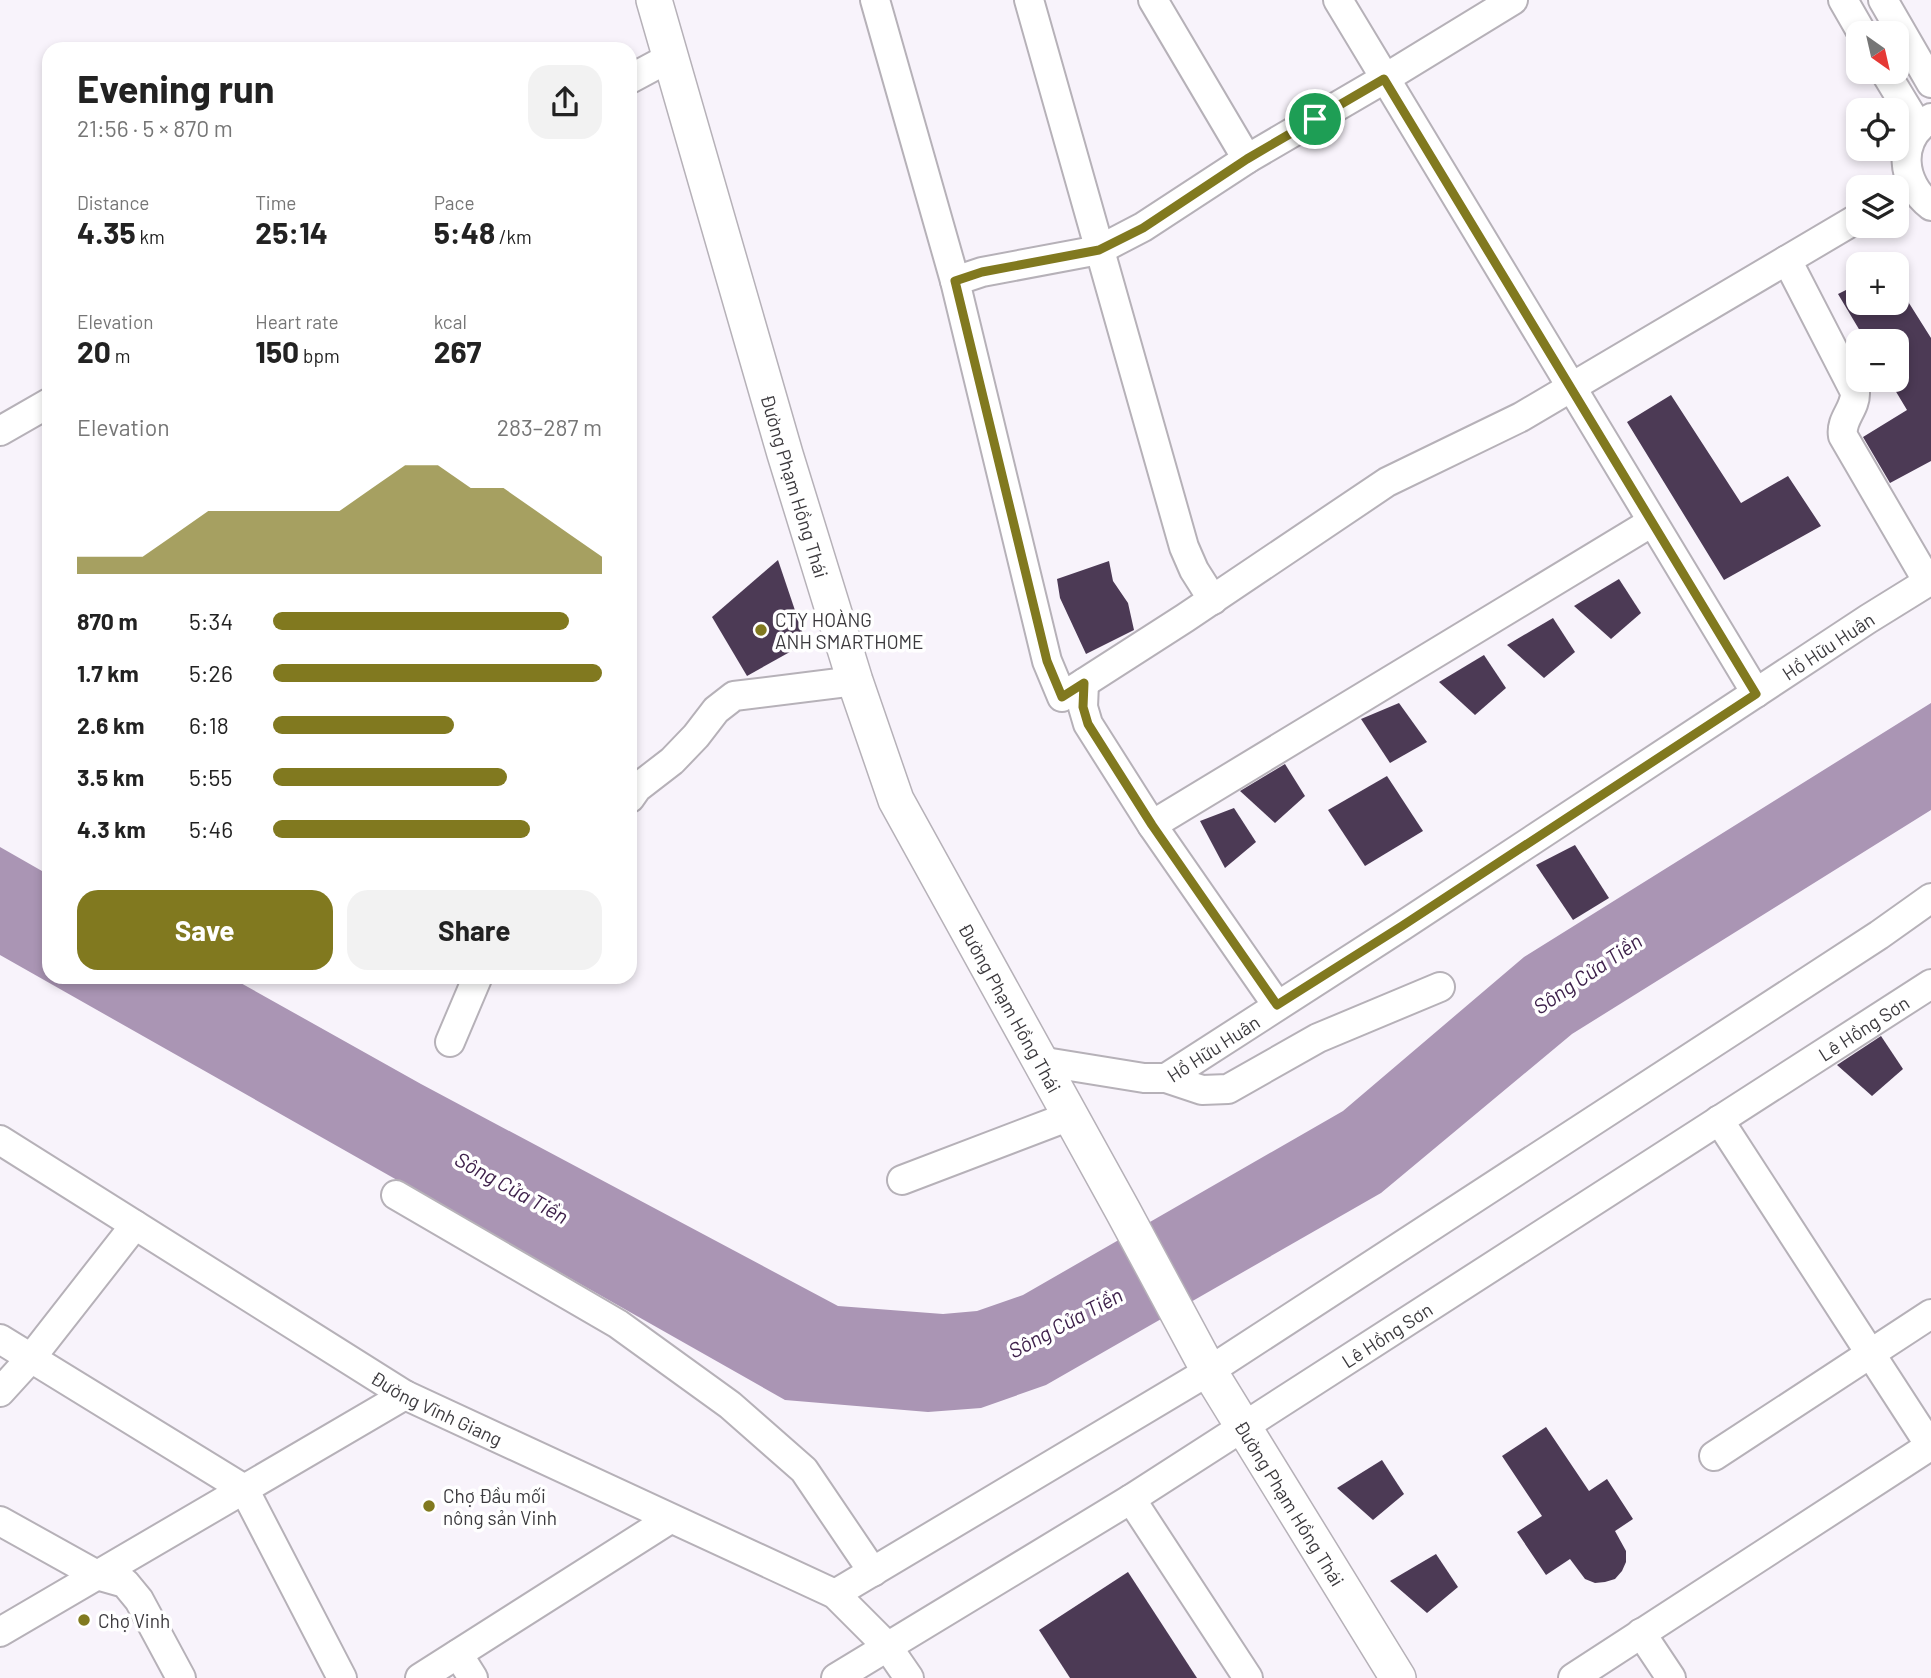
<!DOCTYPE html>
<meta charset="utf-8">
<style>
:root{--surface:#fff;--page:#f2f2f2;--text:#222;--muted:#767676;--accent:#81791f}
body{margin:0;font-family:Barlow,sans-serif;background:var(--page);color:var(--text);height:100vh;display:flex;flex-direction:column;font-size:26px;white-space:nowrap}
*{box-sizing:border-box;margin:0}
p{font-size:23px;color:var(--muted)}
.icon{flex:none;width:38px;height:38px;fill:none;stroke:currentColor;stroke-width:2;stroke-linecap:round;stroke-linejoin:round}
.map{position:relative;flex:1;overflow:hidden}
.side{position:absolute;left:42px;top:42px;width:595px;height:942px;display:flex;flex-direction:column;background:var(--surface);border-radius:21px;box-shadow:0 4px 10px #0003}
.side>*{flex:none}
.needle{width:46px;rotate:146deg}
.controls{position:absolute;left:1846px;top:21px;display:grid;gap:14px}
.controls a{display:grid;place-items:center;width:63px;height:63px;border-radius:14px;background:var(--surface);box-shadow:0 4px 10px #0003;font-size:35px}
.pin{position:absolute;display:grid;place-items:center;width:60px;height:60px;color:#fff;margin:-30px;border:4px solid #fff;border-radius:50%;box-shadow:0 2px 7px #0007}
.round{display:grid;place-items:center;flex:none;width:74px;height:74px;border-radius:21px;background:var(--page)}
.headline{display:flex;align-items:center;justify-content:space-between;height:119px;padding:0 35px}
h1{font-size:38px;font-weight:700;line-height:52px}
.metrics{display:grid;grid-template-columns:repeat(3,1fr);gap:10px;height:119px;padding:7px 35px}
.metrics div{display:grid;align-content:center}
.metrics b{font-size:30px;font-weight:700}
.metrics small{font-size:19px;font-weight:400}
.metrics p{font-size:19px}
.chart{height:196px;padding:14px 35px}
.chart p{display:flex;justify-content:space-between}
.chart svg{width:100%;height:126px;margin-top:7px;fill:var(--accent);opacity:.7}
.action{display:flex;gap:14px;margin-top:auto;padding:14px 35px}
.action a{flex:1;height:80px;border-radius:21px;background:var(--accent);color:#fff;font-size:28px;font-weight:700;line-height:80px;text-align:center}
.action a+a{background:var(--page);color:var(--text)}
ul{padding:0 35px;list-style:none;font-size:23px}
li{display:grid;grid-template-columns:112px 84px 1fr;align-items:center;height:52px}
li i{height:18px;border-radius:9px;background:var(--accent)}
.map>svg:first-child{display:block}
.water{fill:#aa95b4}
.building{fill:#4c3a55}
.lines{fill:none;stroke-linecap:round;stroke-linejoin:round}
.minor-casing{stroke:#b6b1b8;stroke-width:32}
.major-casing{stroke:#b6b1b8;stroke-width:38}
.minor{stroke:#fff;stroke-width:28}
.major{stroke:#fff;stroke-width:35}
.route-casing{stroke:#fff;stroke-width:14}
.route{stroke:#81791f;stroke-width:9}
.poi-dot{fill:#81791f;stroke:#fff;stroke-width:2.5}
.labels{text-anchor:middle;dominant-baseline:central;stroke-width:7;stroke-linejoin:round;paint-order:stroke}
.street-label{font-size:19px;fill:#3c3a3e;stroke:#fff}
.poi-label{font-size:19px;fill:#3c3a3e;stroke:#fff;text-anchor:start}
.water-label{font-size:21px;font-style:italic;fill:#3e214b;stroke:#fff}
</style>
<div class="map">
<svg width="1931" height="1678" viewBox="0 0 1931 1678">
<rect width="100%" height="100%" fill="#f8f3fb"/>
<polygon class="water" points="1931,703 1931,810 1572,1034 1381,1193 1046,1385 981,1408 928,1412 785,1400 0,955 0,847 49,875 49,976 230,977 421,1084 838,1306 943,1314 977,1311 1023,1295 1343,1111 1524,957"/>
<g class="building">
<polygon points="1858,284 1858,303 1897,303 1897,284 1931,338 1931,461 1890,483 1863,437 1907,410 1889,380 1897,380 1897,341 1866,341 1838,294"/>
<polygon points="1671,395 1741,503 1788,476 1821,526 1724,580 1627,422"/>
<polygon points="778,560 806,643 747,676 712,617"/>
<polygon points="1109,561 1113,581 1128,603 1134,630 1086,654 1060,598 1057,579"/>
<polygon points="1619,579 1641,613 1611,639 1574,606"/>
<polygon points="1553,618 1575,652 1544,678 1507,645"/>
<polygon points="1484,655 1506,688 1475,715 1439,682"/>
<polygon points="1399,703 1427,742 1390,763 1361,719"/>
<polygon points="1285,764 1305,796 1275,823 1240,791"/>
<polygon points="1387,776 1423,831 1365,866 1328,810"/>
<polygon points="1234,808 1256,842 1225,868 1200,821"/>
<polygon points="1575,845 1609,898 1573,920 1536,865"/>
<polygon points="1881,1036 1903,1069 1872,1096 1837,1065"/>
<polygon points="1546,1427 1589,1491 1607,1479 1633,1519 1615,1531 1626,1551 1626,1562 1622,1571 1615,1579 1605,1582 1595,1583 1585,1579 1570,1559 1546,1575 1517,1532 1542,1516 1502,1456"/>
<polygon points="1382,1460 1404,1494 1373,1520 1337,1488"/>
<polygon points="1436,1554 1458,1587 1427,1613 1390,1581"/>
<polygon points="1128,1572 1197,1678 1070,1678 1039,1630"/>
</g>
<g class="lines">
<defs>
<g id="minor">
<polyline points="875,0 955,281"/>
<polyline points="1029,0 1184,547 1194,570 1213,600"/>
<polyline points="1153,0 1247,159"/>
<polyline points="1338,0 1756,693"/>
<polyline points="1513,0 1384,79 1247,159 1143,227 1099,250 982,272 955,281 1047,661 1062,697 1185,618 1387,482 1521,417 1858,218"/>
<polyline points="1843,0 1862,33"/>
<polyline points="1883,0 1931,83"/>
<polyline points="1885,72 1919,128"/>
<polyline points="630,79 671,57"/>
<path d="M 1931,118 C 1896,140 1901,183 1931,206"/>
<path d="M 1787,260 L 1855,392 C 1856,409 1840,419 1843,436 L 1928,582"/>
<polyline points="0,431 49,403"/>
<polyline points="1084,683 1083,707 1088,724 1152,825 1277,1005"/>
<polyline points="630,798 637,788 672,761 696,736 716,710 734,696 855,681"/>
<polyline points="1152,825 1652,522"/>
<polyline points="450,1042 478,976"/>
<path id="s1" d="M 1039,1061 L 1144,1078 L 1166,1078 L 1402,926 L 1868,619 L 1931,580"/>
<polyline points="1166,1078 1202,1090 1228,1089 1318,1038 1440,987"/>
<polyline points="1719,1120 1931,1447"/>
<path id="s2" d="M 0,1140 L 405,1395 L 835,1594 L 887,1646 L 909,1678"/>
<polyline points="902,1180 1070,1116"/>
<polyline points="396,1195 618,1324 730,1405 804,1470 873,1572"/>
<polyline points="0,1339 244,1489 342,1678"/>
<polyline points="0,1392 31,1358 135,1225"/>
<polyline points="1714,1456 1931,1314"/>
<polyline points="1131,1499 1248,1678"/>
<polyline points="0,1521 97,1575 125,1583 139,1600 181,1678"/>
<polyline points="835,1594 1209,1371 1879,935 1931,898"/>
<polyline points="0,1632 405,1395"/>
<polyline points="1641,1633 1671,1678"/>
<polyline points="458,1654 473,1678"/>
<polyline points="420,1678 670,1519"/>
<path id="s3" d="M 836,1678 L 1131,1499 L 1931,984"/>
<polyline points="1573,1678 1930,1446"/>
</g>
<g id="major">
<path id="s4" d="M 654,0 L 785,454 L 855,681 L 896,800 L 1123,1211 L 1209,1371 L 1398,1678"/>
</g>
</defs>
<use href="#minor" class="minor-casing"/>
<use href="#major" class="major-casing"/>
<use href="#minor" class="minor"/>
<use href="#major" class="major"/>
</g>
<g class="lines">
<defs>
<polygon id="route" points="1384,79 1756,694 1402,926 1277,1005 1152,825 1088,724 1083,707 1084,683 1062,697 1047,661 955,281 982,272 1099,250 1143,228 1247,159"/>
</defs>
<use href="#route" class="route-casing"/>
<use href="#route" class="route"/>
</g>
<g class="poi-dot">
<circle cx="761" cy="630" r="7"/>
<circle cx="429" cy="1506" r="7"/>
<circle cx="84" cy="1620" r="7"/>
</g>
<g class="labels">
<g class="street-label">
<text stroke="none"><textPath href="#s4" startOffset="506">Đường Phạm Hồng Thái</textPath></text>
<text stroke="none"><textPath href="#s1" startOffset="919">Hồ Hữu Huân</textPath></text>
<text stroke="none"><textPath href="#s4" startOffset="1073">Đường Phạm Hồng Thái</textPath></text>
<text stroke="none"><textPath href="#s3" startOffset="1216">Lê Hồng Sơn</textPath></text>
<text stroke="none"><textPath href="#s1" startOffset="184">Hồ Hữu Huân</textPath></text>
<text stroke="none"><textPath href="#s3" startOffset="649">Lê Hồng Sơn</textPath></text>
<text stroke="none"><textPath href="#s2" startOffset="513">Đường Vĩnh Giang</textPath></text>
<text stroke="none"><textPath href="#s4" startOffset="1642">Đường Phạm Hồng Thái</textPath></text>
</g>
<g class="poi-label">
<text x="775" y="619">CTY HOÀNG<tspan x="775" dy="22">ANH SMARTHOME</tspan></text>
<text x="443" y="1495">Chợ Đầu mối<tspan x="443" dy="22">nông sản Vinh</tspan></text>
<text x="98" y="1620">Chợ Vinh</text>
</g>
<g class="water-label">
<text transform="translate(1587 973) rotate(-34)">Sông Cửa Tiền</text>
<text transform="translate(512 1187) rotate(29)">Sông Cửa Tiền</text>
<text transform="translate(1065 1322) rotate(-28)">Sông Cửa Tiền</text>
</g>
</g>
</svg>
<div class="controls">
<a><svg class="needle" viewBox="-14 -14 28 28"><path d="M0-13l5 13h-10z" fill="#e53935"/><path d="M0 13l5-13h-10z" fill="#767676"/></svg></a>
<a><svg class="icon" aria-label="locate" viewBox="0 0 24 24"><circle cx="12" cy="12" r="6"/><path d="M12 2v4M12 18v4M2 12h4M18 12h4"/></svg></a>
<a><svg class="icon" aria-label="layers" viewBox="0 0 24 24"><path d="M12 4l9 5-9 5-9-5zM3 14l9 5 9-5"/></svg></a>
<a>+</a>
<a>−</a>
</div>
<div class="pin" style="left:1315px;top:119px;background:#1e9e55"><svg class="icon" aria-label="arrive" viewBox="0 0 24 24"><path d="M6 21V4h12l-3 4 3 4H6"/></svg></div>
<section class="side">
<div class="headline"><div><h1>Evening run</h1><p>21:56 · 5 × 870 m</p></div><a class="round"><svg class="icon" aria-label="share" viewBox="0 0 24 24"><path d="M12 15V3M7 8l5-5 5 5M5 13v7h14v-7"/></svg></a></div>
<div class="metrics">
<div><p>Distance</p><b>4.35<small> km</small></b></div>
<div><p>Time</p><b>25:14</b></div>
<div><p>Pace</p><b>5:48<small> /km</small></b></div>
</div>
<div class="metrics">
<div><p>Elevation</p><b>20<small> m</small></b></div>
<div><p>Heart rate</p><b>150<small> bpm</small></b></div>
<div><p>kcal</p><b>267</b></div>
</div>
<div class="chart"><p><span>Elevation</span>283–287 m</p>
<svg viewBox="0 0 160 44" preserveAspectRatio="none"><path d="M0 44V38L10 38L20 38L30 30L40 22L50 22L60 22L70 22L80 22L90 14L100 6L110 6L120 14L130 14L140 22L150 30L160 38V44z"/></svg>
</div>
<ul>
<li><b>870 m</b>5:34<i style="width:90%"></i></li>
<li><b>1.7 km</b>5:26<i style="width:100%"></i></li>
<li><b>2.6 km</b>6:18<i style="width:55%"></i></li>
<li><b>3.5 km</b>5:55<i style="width:71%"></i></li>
<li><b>4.3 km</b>5:46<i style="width:78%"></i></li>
</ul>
<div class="action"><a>Save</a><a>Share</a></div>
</section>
</div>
